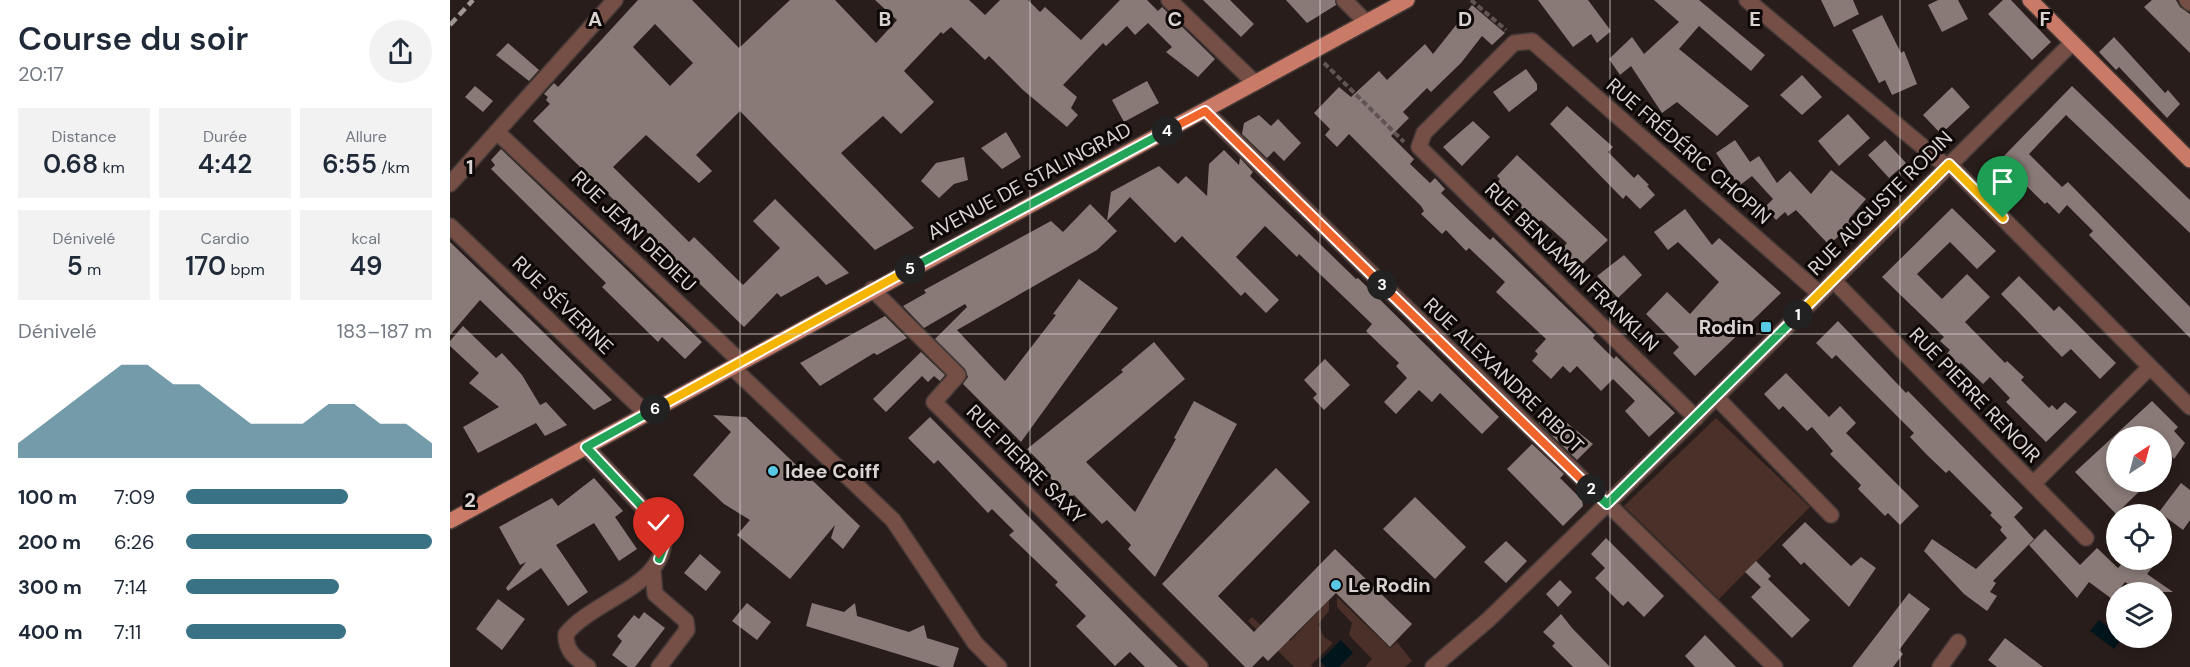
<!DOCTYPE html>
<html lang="fr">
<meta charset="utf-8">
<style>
:root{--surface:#fff;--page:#f2f2f3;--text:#1f2937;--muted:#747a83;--accent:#397185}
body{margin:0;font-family:"DM Sans",sans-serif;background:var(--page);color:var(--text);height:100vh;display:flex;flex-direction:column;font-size:22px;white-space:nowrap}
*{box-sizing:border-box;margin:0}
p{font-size:20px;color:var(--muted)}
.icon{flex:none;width:33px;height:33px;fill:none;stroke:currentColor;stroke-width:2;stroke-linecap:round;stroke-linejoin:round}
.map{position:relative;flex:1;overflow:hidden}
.sheet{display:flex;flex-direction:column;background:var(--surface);width:450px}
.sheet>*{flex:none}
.needle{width:39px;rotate:36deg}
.fabs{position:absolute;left:1656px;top:426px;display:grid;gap:12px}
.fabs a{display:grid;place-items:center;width:66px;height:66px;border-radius:50%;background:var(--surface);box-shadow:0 3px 9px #0003;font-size:30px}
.pin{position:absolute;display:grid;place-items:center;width:51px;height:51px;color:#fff;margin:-62px -26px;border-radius:50% 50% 50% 0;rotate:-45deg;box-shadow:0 0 6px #0007}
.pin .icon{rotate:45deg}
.km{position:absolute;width:30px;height:30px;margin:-15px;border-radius:50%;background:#222;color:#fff;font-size:16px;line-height:30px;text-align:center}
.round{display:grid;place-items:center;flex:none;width:63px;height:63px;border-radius:32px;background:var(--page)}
.overview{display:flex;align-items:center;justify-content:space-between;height:102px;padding:0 18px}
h1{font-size:33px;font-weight:600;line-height:45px}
.figures{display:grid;grid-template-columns:repeat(3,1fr);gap:9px;height:102px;padding:6px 18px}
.figures div{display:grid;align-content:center;border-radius:0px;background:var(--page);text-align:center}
.figures b{font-size:26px;font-weight:600}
.figures small{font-size:16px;font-weight:400}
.figures p{font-size:16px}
.chart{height:168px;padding:12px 18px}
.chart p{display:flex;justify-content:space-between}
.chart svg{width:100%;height:108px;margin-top:6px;fill:var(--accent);opacity:.7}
ul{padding:0 18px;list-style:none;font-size:20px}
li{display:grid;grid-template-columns:96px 72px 1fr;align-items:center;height:45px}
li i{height:15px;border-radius:8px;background:var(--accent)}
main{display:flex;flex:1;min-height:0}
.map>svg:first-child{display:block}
.green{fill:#4a3029}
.water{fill:#00151c}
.building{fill:#897a77;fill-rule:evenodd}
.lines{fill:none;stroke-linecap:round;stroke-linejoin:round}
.minor-casing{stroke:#453a37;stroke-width:18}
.major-casing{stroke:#453a37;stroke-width:18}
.path{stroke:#605553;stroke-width:4;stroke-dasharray:6 3;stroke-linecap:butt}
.minor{stroke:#754e45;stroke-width:15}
.major{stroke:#ca7b68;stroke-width:15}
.rail{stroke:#a09895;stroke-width:4.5;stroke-dasharray:9 4.5;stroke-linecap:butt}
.split-1-casing{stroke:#fff;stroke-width:12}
.split-2-casing{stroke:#fff;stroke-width:12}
.split-3-casing{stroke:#fff;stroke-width:12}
.split-4-casing{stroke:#fff;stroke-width:12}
.split-5-casing{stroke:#fff;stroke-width:12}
.split-6-casing{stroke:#fff;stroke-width:12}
.split-7-casing{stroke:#fff;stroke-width:12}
.split-1{stroke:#f5b400;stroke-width:8}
.split-2{stroke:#22a559;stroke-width:8}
.split-3{stroke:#f0652b;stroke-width:8}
.split-4{stroke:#f0652b;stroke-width:8}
.split-5{stroke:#22a559;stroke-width:8}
.split-6{stroke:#f5b400;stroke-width:8}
.split-7{stroke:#22a559;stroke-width:8}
.grid{fill:none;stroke:#dbd3d1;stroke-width:1.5;stroke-opacity:0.55}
.poi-dot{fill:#58c8e4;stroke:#0d0807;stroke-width:2}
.labels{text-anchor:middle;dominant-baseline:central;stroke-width:6;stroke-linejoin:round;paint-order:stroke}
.street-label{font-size:20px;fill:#dbd3d1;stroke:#0d0807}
.poi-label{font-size:20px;font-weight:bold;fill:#dbd3d1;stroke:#0d0807;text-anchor:start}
.grid-label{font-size:20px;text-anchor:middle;font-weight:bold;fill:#dbd3d1;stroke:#0d0807;stroke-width:6;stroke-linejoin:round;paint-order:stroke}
</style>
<main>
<section class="sheet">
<div class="overview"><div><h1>Course du soir</h1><p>20:17</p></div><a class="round"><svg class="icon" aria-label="share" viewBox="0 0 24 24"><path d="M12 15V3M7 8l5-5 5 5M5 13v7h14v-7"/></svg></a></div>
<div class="figures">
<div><p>Distance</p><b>0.68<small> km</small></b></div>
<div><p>Durée</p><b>4:42</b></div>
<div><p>Allure</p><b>6:55<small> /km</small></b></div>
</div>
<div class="figures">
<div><p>Dénivelé</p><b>5<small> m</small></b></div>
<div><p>Cardio</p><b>170<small> bpm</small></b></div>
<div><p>kcal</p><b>49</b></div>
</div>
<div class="chart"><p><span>Dénivelé</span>183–187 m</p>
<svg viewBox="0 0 160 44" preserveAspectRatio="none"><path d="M0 44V38L10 30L20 22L30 14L40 6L50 6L60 14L70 14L80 22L90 30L100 30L110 30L120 22L130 22L140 30L150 30L160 38V44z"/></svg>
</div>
<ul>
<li><b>100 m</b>7:09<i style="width:66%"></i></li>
<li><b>200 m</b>6:26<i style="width:100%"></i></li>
<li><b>300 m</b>7:14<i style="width:62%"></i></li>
<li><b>400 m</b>7:11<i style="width:65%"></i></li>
</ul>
</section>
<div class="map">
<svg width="1740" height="667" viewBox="0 0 1740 667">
<rect width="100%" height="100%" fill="#281d1a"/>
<g class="green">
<polygon points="1266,418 1360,507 1269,599 1174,506"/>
<polygon points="887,597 940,648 947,642 962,661 955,667 915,667 922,659 899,635 902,623 887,607"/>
<polygon points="879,600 879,611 868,624 874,637 883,643 861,665 863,667 844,667 798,621 802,617 821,635 827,629 840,641"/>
</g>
<g class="water">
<polygon points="1649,620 1666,633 1666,638 1672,638 1664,649 1640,631"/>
<polygon points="891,640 903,653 889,667 876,667 870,661"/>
</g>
<g class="building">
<path d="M 188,0 L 242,0 L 289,48 L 340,0 L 385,0 L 426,43 L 447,20 L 425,0 L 519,0 L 535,15 L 550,0 L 578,0 L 590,12 L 595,7 L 631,40 L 670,0 L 697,0 L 708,11 L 712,7 L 765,59 L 748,77 L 716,52 L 722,47 L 698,23 L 685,35 L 677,26 L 656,46 L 653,43 L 613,85 L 627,97 L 621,108 L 628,115 L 617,127 L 573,90 L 539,56 L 535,60 L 501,27 L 493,34 L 491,32 L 454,71 L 484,102 L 451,134 L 433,116 L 391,153 L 464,228 L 425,250 L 290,111 L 246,155 L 262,171 L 249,183 L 196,135 L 163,167 L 239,242 L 244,237 L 293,285 L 330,248 L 303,221 L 325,199 L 399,273 L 376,285 L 368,276 L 331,297 L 327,293 L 294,327 L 83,121 L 100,104 L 96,100 L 98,97 L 94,94 L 104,83 L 108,87 ZM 205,24 L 243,63 L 220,86 L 183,47 Z"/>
<polygon points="753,0 780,0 804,24 791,37"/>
<polygon points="836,0 885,0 886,5 857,23"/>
<polygon points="1088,0 1138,0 1161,31 1147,43 1141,34 1123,47"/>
<polygon points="1204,0 1249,0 1315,55 1301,71 1249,26 1229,49 1299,106 1267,136 1227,102 1212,113 1181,66 1170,75 1159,59 1182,37 1194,54 1229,22"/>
<polygon points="1371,0 1403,0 1409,14 1384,27"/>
<polygon points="1488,0 1508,0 1518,19 1492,32 1478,5"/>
<polygon points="1553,0 1561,0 1601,42 1582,60 1538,14"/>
<polygon points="1702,0 1726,0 1730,7 1740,14 1740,53 1694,7"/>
<polygon points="1022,5 1055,33 1042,45 1032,36 1011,63 981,92 977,88 953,112 959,118 941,136 964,159 960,164 980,183 985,178 995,189 991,193 1022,223 1040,240 1043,237 1145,335 1143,338 1164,359 1166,356 1225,413 1199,437 1175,411 1185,401 1163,379 1151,391 1127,366 1120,373 1113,366 1101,379 1082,361 1088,354 1085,351 1096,339 1046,292 1055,282 1019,248 1016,251 996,230 992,234 971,214 974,211 971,206 899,134 887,147 875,135 880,129 864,113 889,87 901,97 929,71 937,80 975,44 983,54"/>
<polygon points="1432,15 1451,53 1454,51 1467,84 1442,95 1435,80 1429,83 1402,30"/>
<polygon points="1664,37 1715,93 1718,90 1730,104 1717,118 1669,67 1666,70 1649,52"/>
<polygon points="58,43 89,70 79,81 46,55"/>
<polygon points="1076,69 1087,84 1087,90 1059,112 1043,92"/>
<polygon points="1352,75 1372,97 1352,115 1330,95"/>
<polygon points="697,81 709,103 674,122 662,100"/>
<polygon points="25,86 43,101 33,112 15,97"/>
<polygon points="1622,86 1740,200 1740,233 1616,115 1579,154 1612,187 1618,182 1740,307 1740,338 1639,235 1643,231 1617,205 1609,214 1597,202 1595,204 1561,171 1564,168 1553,157"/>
<polygon points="1502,87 1520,107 1491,134 1473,115"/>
<polygon points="1117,106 1163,147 1158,152 1184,178 1188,174 1199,185 1197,186 1205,195 1190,209 1176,195 1173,199 1100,124"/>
<polygon points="1398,114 1420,138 1389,166 1368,141"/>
<polygon points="809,115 821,126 828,119 851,143 834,161 824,151 817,158 792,134 794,123"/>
<polygon points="1023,121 1040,137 1012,166 993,147"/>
<polygon points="556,132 571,157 552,169 531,148"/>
<polygon points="1285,140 1300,162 1309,156 1327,183 1340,171 1361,194 1381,170 1416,199 1399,219 1403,223 1379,245 1346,210 1338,216 1335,212 1326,220 1315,207 1323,199 1302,176 1289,186 1266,153"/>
<polygon points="1435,140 1456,163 1439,178 1418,155"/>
<polygon points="51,149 252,342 235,359 212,337 208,342 152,287 156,283 41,169 45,165 41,160"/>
<polygon points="774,150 789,165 790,158 803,172 800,176 906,279 908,278 1049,417 1032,434 990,393 982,402 969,390 946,414 934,402 957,378 946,366 949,363 916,331 922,324 849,254 847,257 815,226 786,257 829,300 816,313 795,292 791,296 732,236 725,243 680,197 657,221 667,231 647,250 507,330 555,381 606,315 603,314 629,279 668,308 571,442 513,384 518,377 515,369 485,339 517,307 515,304 474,328 453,306 476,293 474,290 601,221 613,232 640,204 657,221 661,192 709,166 728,184 736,176 757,196 759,164"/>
<polygon points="1067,155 1158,240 1129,267 1111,250 1117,243 1091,220 1087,224 1047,183 1050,179 1047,176"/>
<polygon points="514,157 518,180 504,184 489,198 471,181 486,163"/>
<polygon points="1502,208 1546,251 1527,269 1500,242 1467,274 1492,299 1517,274 1540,297 1515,322 1555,363 1557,361 1574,377 1571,380 1599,408 1602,405 1607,410 1615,402 1627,412 1596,442 1556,402 1560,398 1540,377 1533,384 1511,363 1507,366 1496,355 1500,350 1490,341 1494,337 1432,277"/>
<polygon points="1235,209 1262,245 1269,238 1331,293 1245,376 1223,353 1229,347 1196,314 1217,292 1240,314 1269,282 1228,242 1218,250 1204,232"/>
<polygon points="0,242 87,326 162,400 144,410 30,300 0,335"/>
<polygon points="1174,255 1192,275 1168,298 1147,276"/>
<polygon points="1569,276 1604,311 1609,306 1666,363 1650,379 1621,349 1612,357 1551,294"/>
<polygon points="435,316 457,338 427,355 424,353 370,386 350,363"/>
<polygon points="1388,321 1456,393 1458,391 1573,508 1564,517 1584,539 1543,581 1546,583 1540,592 1547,596 1537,611 1514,594 1474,551 1482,539 1526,569 1557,538 1550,530 1552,527 1540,515 1542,513 1499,470 1496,473 1477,455 1460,437 1464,433 1386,355 1382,359 1366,343"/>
<polygon points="13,326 46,358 52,353 72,375 90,405 96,402 117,425 95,436 86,423 28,453 13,427 49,407 19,383 29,373 0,346 0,341"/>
<polygon points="704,342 735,379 636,462 685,512 726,439 724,438 744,401 787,424 705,577 678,549 681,545 657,520 652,524 624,495 619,498 593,470 596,468 577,449 673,372 671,370"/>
<polygon points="471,352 495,375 490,381 484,376 478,382 472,376 436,412 423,399"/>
<polygon points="875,359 900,385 874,410 863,398 867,394 854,380"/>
<polygon points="1336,373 1379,417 1390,406 1406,423 1396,433 1469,506 1450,525 1438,513 1435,516 1408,489 1411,485 1380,454 1383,451 1362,427 1357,431 1333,406 1329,410 1314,394"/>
<polygon points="1702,401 1728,427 1724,431 1735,443 1724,459 1712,446 1712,436 1666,436 1666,482 1699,482 1666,514 1625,472"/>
<polygon points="1101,410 1143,444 1127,460 1089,423"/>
<polygon points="263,415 296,417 410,526 393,549 381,538 385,525 340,579 287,535 300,520 274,504 243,475 281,432"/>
<polygon points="480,417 687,626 728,667 695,667 680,652 665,666 626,626 636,616 605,585 608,582 559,535 564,531 542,509 538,513 488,460 484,464 458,438"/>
<polygon points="1082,444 1114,474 1110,478 1132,500 1133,506 1113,526 1057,469"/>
<polygon points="826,468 860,502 768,596 804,632 885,549 962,624 940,647 886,593 818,661 813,656 802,667 795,667 712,584"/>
<polygon points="144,478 173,511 165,517 187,549 169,561 144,523 106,545 138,592 118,606 91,568 58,591 56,588 76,562 70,565 49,527 102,498 108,506"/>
<polygon points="1731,483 1740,490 1740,520 1733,530 1709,512"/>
<polygon points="965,497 1016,547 985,579 933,529"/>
<polygon points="1355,522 1401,566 1411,557 1426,568 1399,607 1354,562 1351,565 1332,545"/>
<polygon points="1595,529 1630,565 1647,548 1668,568 1675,560 1708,560 1697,574 1723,592 1690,592 1675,582 1662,599 1639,582 1627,598 1579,545"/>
<polygon points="1156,538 1214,596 1194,617 1178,601 1173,606 1145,578 1155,568 1141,554"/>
<polygon points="1056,541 1077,561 1056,583 1034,562"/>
<polygon points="250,554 271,572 256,591 234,573"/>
<polygon points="1306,561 1321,576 1318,579 1360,620 1342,638 1301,597 1311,587 1295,572"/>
<polygon points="1110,580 1122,592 1108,607 1096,594"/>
<polygon points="1459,593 1480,609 1449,650 1453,654 1443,667 1402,667"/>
<polygon points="48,599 75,619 52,650 26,629"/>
<polygon points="297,603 321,622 307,640 282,621"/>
<polygon points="362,603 394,612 405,603 407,616 459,632 474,625 477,638 509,648 503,667 490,667 356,626"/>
<polygon points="194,612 215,628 185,667 178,667 162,655 172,641 167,636 184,615 189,619"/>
<polygon points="1111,614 1122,628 1160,667 1123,667 1102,646 1105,643 1093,632"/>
<polygon points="1255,635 1286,667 1245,667 1235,656"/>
<polygon points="1555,638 1593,667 1547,667 1538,660"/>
</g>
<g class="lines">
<defs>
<g id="minor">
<polyline points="719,0 805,83"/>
<polyline points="894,0 916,22"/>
<polyline points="1297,0 1496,166"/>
<polyline points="1737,0 1740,3"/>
<polyline points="755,111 1325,667"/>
<polyline points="47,132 291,362"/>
<polyline points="1499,164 1740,407"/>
<polyline points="0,184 165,0"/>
<polyline points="0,226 196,413"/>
<polyline points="1383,280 1636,538"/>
<polyline points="422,289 508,375 484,402 750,667"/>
<polyline points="282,367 443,520 525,643 549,667"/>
<polyline points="1266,397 1381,515"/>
<polyline points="1246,418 969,147 974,133 1064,43 1082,41 1369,293"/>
<path d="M 136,447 L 213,529 C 223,585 146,597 116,634 C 115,650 125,658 138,667"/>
<polyline points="1583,484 1700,367"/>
<polyline points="203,571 205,594 236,621 237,630 209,667"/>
<polyline points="983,667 1038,620 1235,428 1621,44"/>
<polyline points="1490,667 1508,642"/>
</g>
<g id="major">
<polyline points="1580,0 1740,160"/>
<polyline points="0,521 957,0"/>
</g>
</defs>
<use href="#minor" class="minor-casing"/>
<use href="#major" class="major-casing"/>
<g class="path">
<polyline points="1021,0 1056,30"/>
<polyline points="874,63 954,142"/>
</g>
<use href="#minor" class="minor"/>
<use href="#major" class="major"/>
<polyline class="rail" points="0,25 23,0"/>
</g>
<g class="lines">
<defs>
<polyline id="split-1" points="1348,315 1499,164 1553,218"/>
<polyline id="split-2" points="1141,489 1157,504 1348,315"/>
<polyline id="split-3" points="932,285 1141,489"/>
<polyline id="split-4" points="717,131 755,111 932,285"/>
<polyline id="split-5" points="460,269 717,131"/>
<polyline id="split-6" points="205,409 460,269"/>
<polyline id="split-7" points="205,409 136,447 213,529 215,543 209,559"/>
</defs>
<use href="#split-1" class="split-1-casing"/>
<use href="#split-2" class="split-2-casing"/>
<use href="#split-3" class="split-3-casing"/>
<use href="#split-4" class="split-4-casing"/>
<use href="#split-5" class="split-5-casing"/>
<use href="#split-6" class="split-6-casing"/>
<use href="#split-7" class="split-7-casing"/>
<use href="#split-1" class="split-1"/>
<use href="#split-2" class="split-2"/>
<use href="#split-3" class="split-3"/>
<use href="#split-4" class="split-4"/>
<use href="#split-5" class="split-5"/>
<use href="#split-6" class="split-6"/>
<use href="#split-7" class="split-7"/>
</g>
<path class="grid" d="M 290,0 L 290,667M 580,0 L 580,667M 870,0 L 870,667M 1160,0 L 1160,667M 1450,0 L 1450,667M 0,334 L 1740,334"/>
<g class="poi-dot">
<rect x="1310" y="321" width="12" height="12" rx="3"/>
<circle cx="323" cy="471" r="6"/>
<circle cx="886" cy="585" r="6"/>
</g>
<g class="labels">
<g class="street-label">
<text transform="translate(1239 151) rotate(41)">RUE FRÉDÉRIC CHOPIN</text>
<text transform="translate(579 181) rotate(-28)">AVENUE DE STALINGRAD</text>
<text transform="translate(1430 203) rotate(-45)">RUE AUGUSTE RODIN</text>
<text transform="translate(184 231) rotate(44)">RUE JEAN DEDIEU</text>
<text transform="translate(1122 267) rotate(44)">RUE BENJAMIN FRANKLIN</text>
<text transform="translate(113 305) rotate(44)">RUE SÉVERINE</text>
<text transform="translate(1054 375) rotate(44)">RUE ALEXANDRE RIBOT</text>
<text transform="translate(1525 395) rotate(46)">RUE PIERRE RENOIR</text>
<text transform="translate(576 464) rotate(45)">RUE PIERRE SAXY</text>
</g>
<g class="poi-label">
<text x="1304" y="327" text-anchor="end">Rodin</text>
<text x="335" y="471">Idee Coiff</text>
<text x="898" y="585">Le Rodin</text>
</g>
</g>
<g class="grid-label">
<text x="145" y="26">A</text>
<text x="435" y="26">B</text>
<text x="725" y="26">C</text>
<text x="1015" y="26">D</text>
<text x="1305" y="26">E</text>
<text x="1595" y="26">F</text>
<text x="20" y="174">1</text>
<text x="20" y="507">2</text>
</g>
</svg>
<div class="fabs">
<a><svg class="needle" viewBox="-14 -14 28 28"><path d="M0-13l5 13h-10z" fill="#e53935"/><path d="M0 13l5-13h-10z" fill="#747a83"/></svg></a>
<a><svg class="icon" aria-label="locate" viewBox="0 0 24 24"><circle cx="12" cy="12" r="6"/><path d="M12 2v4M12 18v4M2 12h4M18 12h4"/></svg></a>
<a><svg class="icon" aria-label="layers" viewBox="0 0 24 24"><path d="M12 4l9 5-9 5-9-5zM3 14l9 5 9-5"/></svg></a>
</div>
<div class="pin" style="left:1553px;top:218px;background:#1e9e55"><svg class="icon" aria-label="arrive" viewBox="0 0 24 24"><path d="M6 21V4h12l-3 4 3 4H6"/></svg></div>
<div class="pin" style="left:209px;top:559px;background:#d93025"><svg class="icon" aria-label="check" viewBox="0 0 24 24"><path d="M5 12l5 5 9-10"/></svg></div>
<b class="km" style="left:1348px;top:315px">1</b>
<b class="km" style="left:1141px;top:489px">2</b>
<b class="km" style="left:932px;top:285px">3</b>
<b class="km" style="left:717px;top:131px">4</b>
<b class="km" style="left:460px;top:269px">5</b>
<b class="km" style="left:205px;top:409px">6</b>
</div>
</main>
